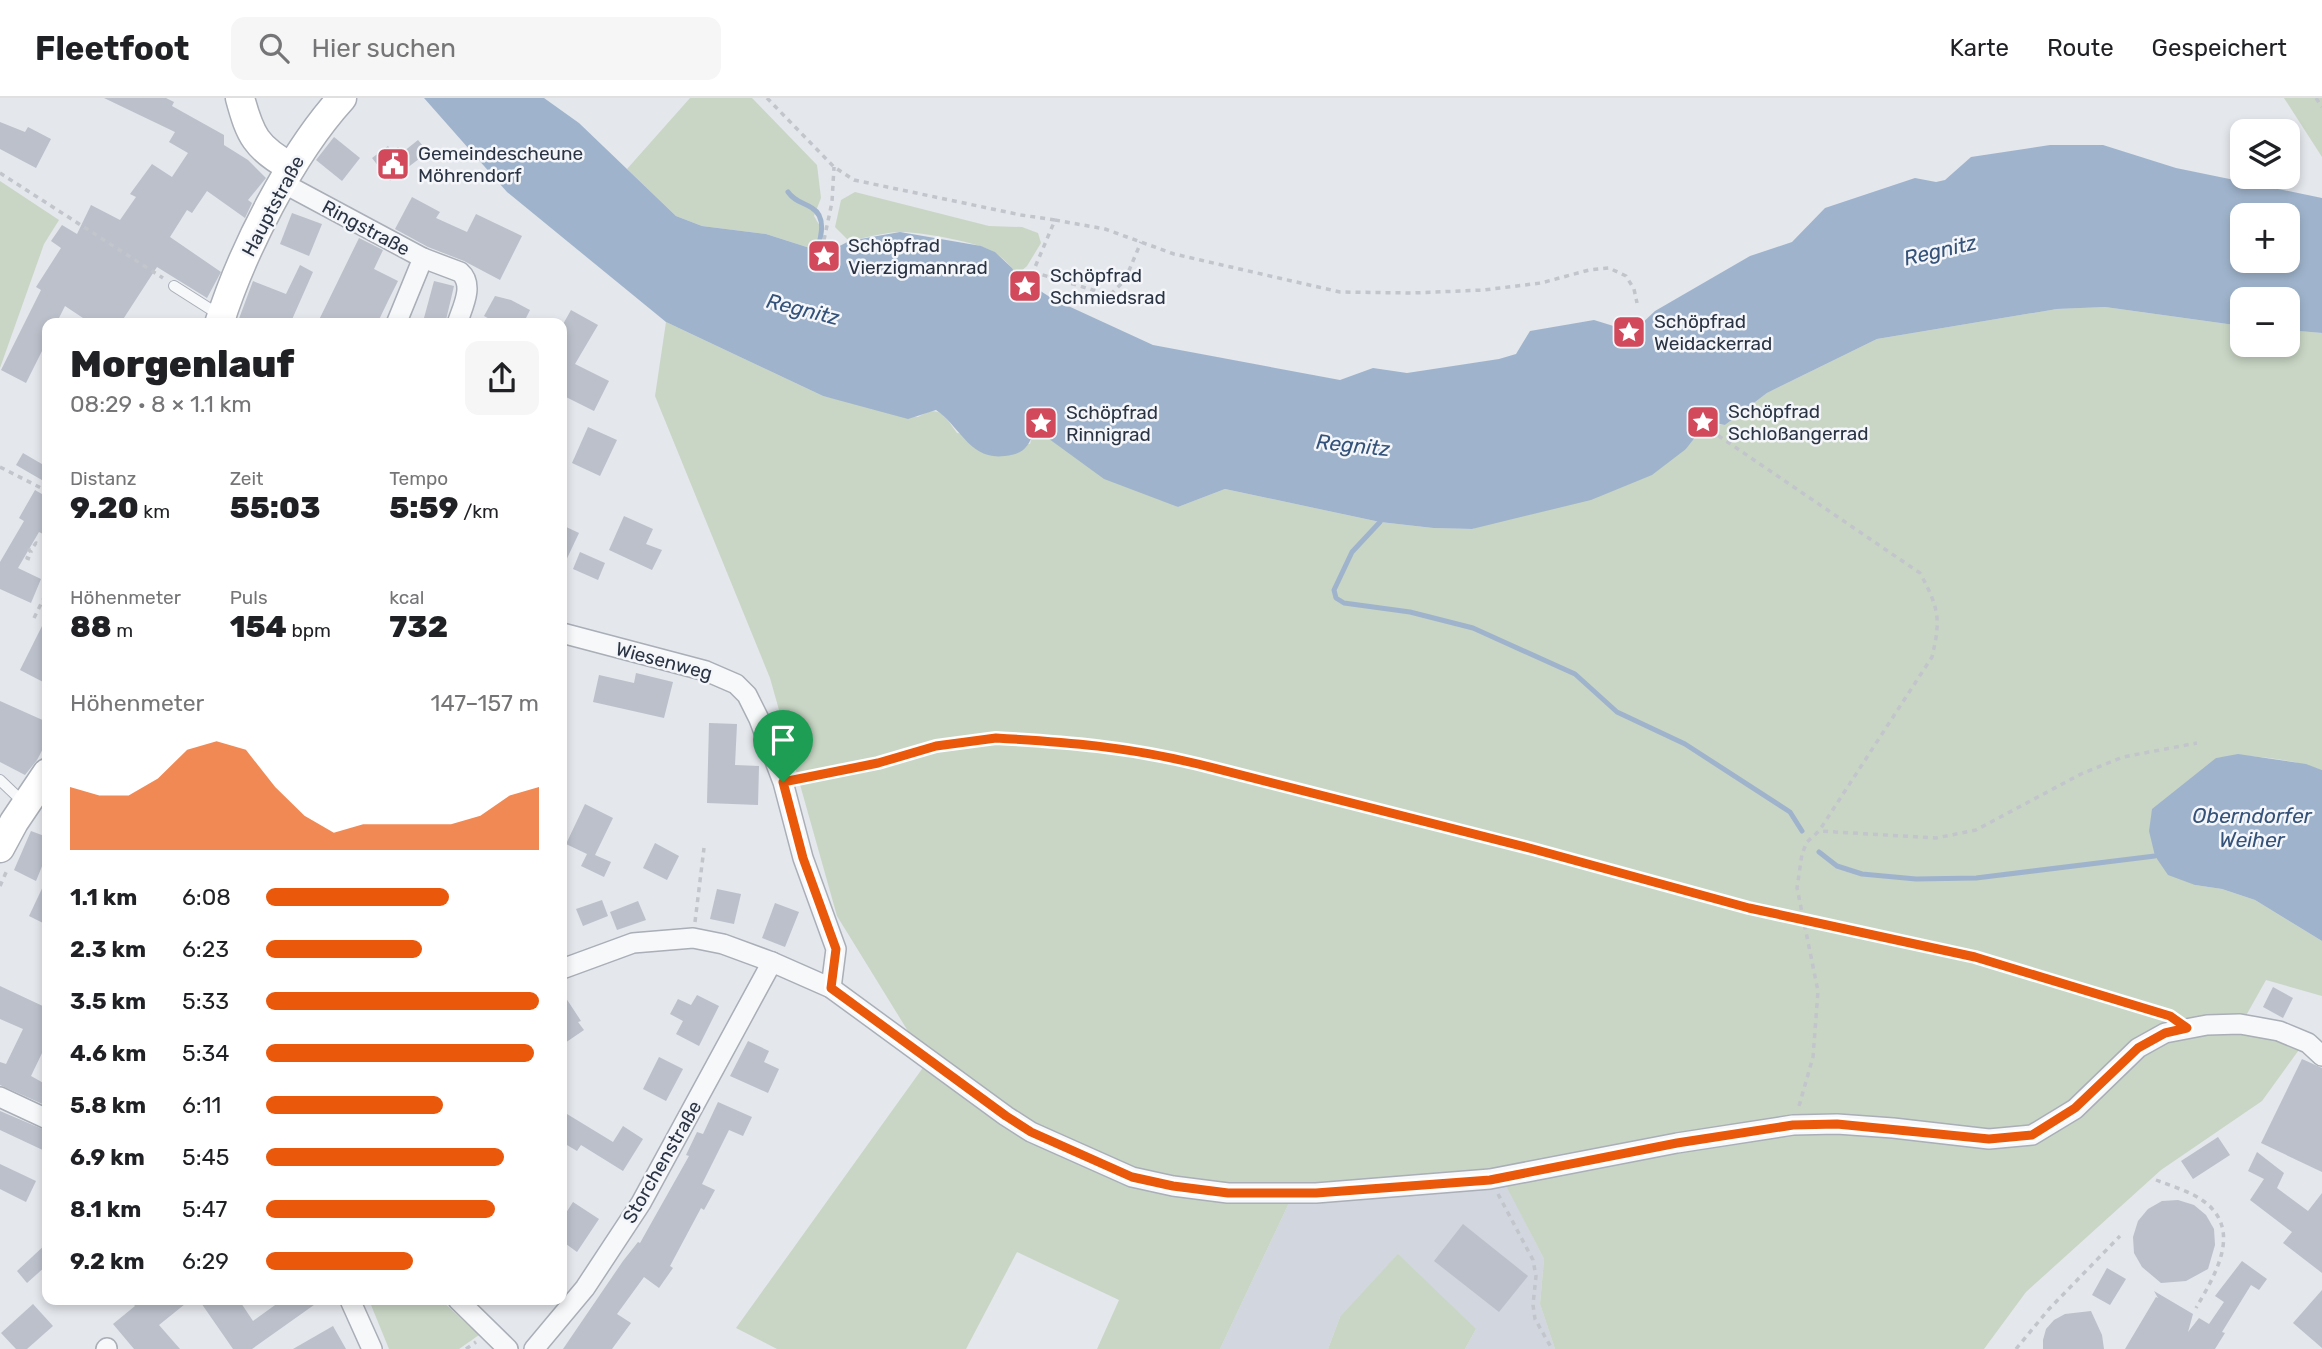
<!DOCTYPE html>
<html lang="de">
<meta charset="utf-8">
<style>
:root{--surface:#fff;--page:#f6f6f6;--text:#202124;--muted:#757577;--line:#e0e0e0;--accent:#ea580c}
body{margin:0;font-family:Rubik,sans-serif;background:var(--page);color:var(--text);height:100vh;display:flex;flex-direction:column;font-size:26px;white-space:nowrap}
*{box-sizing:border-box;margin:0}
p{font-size:23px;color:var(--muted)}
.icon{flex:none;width:38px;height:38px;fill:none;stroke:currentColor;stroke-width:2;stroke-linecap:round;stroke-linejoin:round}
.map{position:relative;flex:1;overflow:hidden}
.side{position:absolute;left:42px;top:220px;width:525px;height:987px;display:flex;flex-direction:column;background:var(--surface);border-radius:14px;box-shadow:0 4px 10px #0003}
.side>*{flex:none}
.fabs{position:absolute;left:2230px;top:21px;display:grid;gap:14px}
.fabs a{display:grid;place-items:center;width:70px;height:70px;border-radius:14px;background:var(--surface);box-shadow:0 4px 10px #0003;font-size:35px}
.pin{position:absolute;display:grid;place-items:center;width:60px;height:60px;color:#fff;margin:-72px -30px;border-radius:50% 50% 50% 0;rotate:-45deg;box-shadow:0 0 7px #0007}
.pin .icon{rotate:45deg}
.round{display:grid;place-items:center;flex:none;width:74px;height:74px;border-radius:14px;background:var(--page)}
.headline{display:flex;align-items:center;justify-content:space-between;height:119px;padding:0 28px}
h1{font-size:38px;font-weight:800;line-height:52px}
.figures{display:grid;grid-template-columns:repeat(3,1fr);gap:10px;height:119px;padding:7px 28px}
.figures div{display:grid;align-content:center}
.figures b{font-size:30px;font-weight:800}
.figures small{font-size:19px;font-weight:400}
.figures p{font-size:19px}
.chart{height:196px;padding:14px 28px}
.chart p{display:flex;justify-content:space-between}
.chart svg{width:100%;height:126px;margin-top:7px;fill:var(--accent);opacity:.7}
ul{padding:0 28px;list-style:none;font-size:23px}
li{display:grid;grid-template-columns:112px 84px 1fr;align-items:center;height:52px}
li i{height:18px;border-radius:9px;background:var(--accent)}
header{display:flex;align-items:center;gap:42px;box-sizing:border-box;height:98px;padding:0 35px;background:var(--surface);border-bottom:2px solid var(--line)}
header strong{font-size:33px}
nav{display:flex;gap:38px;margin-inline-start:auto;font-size:24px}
.search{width:490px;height:63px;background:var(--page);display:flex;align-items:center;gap:18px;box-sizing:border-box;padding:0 24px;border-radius:14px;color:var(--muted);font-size:26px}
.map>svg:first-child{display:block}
.built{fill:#d2d6de}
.green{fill:#c9d6c5}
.water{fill:#9fb4cc;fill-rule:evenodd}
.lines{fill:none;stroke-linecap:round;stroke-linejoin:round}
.stream{stroke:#9fb4cc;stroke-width:5}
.building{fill:#bbc0ca}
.lane-casing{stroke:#a9aeb7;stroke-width:12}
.street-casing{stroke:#a9aeb7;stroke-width:22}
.secondary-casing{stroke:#a9aeb7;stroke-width:31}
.path{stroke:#c2c5cb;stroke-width:3.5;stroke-dasharray:5 5;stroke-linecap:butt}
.lane{stroke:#f7f8fa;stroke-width:10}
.street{stroke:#f7f8fa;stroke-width:19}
.secondary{stroke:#fff;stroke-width:28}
.route-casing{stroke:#fff;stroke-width:14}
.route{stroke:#ea580c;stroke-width:9}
.labels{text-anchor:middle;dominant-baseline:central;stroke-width:5;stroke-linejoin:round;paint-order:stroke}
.poi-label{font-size:19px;fill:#2b3445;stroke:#f4f6f9;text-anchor:start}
.street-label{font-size:19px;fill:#2b3445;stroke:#f4f6f9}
.water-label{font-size:21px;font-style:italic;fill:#34527a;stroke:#f4f6f9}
</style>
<header>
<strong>Fleetfoot</strong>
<div class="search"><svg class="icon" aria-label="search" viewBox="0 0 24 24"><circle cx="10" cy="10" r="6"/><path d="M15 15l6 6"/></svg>Hier suchen</div>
<nav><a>Karte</a><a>Route</a><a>Gespeichert</a></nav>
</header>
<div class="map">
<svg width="2322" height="1251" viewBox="0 0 2322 1251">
<rect width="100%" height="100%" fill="#e4e7ec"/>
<polygon class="built" points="1500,1074 1544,1161 1540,1206 1555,1251 1465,1251 1476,1231 1340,1219 1328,1251 1220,1251 1289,1105"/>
<g class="green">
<polygon points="690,0 752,0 817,67 821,100 814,118 822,132 813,151 766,136 702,128 676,118 627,71"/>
<polygon points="2284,0 2322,0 2322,59"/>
<polygon points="0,83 59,122 44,146 0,270"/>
<path d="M 855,94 L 989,128 L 1022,129 L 1038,135 L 1041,145 L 1027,168 L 1017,177 C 1012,169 1003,160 994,154 C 979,144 916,133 898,134 C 882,135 865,140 849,143 L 835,129 L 841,102 Z"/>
<path d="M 2105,209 L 2242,228 L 2242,247 L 2287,247 L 2287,232 L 2322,235 L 2322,672 C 2290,661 2250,655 2216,660 L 2195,787 L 2222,791 L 2255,802 L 2322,843 L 2322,898 L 2266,882 L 2243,923 L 2301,949 L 2262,1003 L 2161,1072 L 2026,1194 L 1984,1251 L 1555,1251 L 1540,1206 L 1544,1161 L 1499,1074 L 1289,1105 L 1220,1251 L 1097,1251 L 1119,1202 L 1017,1154 L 966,1251 L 777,1251 L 736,1230 L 927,964 L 837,818 L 770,580 L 655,298 L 666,224 L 823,298 L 918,319 C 940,306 944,317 957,335 L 1030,346 L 1034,332 L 1178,409 L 1225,391 L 1380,424 L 1433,430 L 1472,431 L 1686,351 C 1697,337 1706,324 1725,327 L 1767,295 L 1877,241 L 2057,211 Z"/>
<polygon points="1398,1156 1476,1231 1465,1251 1328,1251 1340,1219"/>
<polygon points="369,1202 441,1202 479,1237 459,1251 389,1251"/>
</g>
<g class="water">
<path d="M 424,0 L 544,0 L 579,25 L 676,118 L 702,128 L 766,136 L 813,151 L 836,150 L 849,143 L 900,134 L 981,148 L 995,154 L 1012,170 L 1017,178 L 1053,201 L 1153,247 L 1340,282 L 1373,270 L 1407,275 L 1499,261 L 1516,256 L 1530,233 L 1594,222 L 1620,230 L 1638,229 L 1655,213 L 1750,158 L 1792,144 L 1825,110 L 1915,80 L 1936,84 L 1945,82 L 1971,59 L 2050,47 L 2103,47 L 2176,70 L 2322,100 L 2322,235 L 2287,232 L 2287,201 L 2242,201 L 2242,228 L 2105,209 L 2057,211 L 1877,241 L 1767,295 L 1725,327 L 1714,325 L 1700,333 L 1686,351 L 1652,377 L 1591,402 L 1472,431 L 1433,430 L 1380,424 L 1225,391 L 1178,409 L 1104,381 L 1045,338 L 1035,332 C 1028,349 1024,356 1005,358 C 970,363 960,328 936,312 L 908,321 L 823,298 L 666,224 L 507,94 ZM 2242,117 L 2287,117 L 2287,163 L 2242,163 Z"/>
<polygon points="2238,656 2306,666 2322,672 2322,843 2255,802 2222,791 2195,787 2168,777 2155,758 2149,733 2152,711 2216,660"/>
</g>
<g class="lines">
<g class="stream">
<path d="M 788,94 C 795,104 803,104 812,110 C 827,119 821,139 817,153"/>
<polyline points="1380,424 1352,454 1334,492 1336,500 1344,505 1410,514 1473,530 1575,576 1617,614 1685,646 1790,714 1802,733"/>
<polyline points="1819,754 1837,768 1862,776 1916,781 1976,780 2155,758"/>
</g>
</g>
<g class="building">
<polygon points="104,0 166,0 174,4 172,8 224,37 224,47 248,62 266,80 248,102 252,105 245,120 207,93 192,115 187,112 170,139 221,174 207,200 157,169 120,226 92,226 65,208 56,226 47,226 47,243 26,285 1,272 41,192 36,189 61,150 51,143 62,127 77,136 91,107 120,122 136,99 130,96 152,66 172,79 188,55 169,44 175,34"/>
<polygon points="0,24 25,34 28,29 51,41 36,70 0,51"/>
<polygon points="334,39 360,60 342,83 316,62"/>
<polygon points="418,42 428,54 390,83 372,60 388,48 392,54 398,49 403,54"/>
<polygon points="412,99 440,114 436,120 467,134 476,116 522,138 500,182 464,163 428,149 395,131"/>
<polygon points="292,115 322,126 309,158 280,146"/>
<polygon points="359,140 383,152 374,171 398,183 388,203 377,226 317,226"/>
<polygon points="300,167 313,174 290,226 237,226 253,183 286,196"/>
<polygon points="434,183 454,188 445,226 424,220"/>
<polygon points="495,198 511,202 530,212 523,226 499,226 484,218"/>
<polygon points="571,212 598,227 575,266 609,283 594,313 562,297 562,228"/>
<polygon points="588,329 617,342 600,378 572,365"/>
<polygon points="23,355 47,369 47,385 16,367"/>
<polygon points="35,392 47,399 47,427 43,436 39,434 18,470 41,481 31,505 0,491 0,464 24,423 19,420"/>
<polygon points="624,418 653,431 646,446 662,452 652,472 609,452"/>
<polygon points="562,427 579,435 562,471"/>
<polygon points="580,454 605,465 598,482 573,471"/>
<polygon points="47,518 47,586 20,572"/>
<polygon points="636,575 673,584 664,620 593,604 599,577 634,585"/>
<polygon points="0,603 47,624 47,643 37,662 25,677 0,664"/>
<polygon points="709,625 737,626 735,667 759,668 758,707 707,705"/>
<polygon points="585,706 613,720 595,757 611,764 604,779 581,768 587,756 566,746"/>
<polygon points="31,733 47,739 47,756 36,783 14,772"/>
<polygon points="655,745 679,758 667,782 643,770"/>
<polygon points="47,780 47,827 29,818"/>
<polygon points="717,791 741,796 734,826 710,821"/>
<polygon points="602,802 608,818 583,828 576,811"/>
<polygon points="638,803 646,822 617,832 610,814"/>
<polygon points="775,805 799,814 785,849 762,840"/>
<polygon points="0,888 47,910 47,955 43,953 31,978 47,987 47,1008 0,987 0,964 6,966 23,931 0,921"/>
<polygon points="2273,889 2293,900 2283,920 2263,909"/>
<polygon points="562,894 581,923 578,924 584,932 562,947"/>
<polygon points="697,897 719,908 699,948 676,936 683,923 670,916 678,901 691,907"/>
<polygon points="748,943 769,953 764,964 779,971 768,995 730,978"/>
<polygon points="659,959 683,971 666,1003 643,991"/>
<polygon points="2302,961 2322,970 2322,1074 2261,1045"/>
<polygon points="718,1004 752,1019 743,1038 729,1032 702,1086 715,1092 704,1112 701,1110 670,1168 673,1170 659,1190 644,1179 617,1216 631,1225 612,1251 563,1251 623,1163 638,1144 640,1145 689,1058 686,1057 697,1034 703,1036"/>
<polygon points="0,1013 47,1033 47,1054 0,1032"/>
<polygon points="567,1016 613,1044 623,1028 643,1041 623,1073 581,1047 577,1053 562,1044 562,1024"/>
<polygon points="2218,1039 2230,1057 2193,1081 2181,1063"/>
<polygon points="2257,1054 2284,1075 2277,1090 2308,1113 2322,1095 2322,1175 2283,1145 2292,1134 2250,1102 2264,1081 2248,1073"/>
<polygon points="0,1066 36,1083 26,1104 0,1091"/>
<polygon points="2178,1102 2194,1107 2206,1117 2214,1131 2215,1147 2208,1171 2186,1183 2161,1185 2142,1169 2134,1155 2133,1139 2138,1123 2148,1111 2162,1103"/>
<polygon points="573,1104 599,1121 577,1154 562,1143 562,1121"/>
<polygon points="1463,1126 1528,1178 1499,1214 1434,1163"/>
<polygon points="47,1145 47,1167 27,1185 17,1173"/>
<polygon points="2242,1163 2267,1181 2259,1192 2251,1187 2222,1234 2225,1235 2215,1251 2125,1251 2156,1199 2158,1200 2154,1193 2193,1216 2188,1234 2199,1220 2209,1226 2224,1204 2215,1198"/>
<polygon points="2107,1170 2126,1181 2110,1207 2092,1197"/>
<polygon points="2322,1192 2322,1250 2293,1225"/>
<polygon points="130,1202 190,1202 159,1227 180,1251 134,1251 113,1226 135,1208"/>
<polygon points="199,1202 239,1202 253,1223 282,1202 321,1202 252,1251 233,1251"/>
<polygon points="33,1206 53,1228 27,1251 16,1251 1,1235"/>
<polygon points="2091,1213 2102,1237 2104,1251 2043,1251 2043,1242 2046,1231 2054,1222 2065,1216"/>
<polygon points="333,1228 346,1251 293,1251"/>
</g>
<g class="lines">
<defs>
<g id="lane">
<polyline points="174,188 218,216"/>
<polyline points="0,682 23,704"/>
</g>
<g id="street">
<path d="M 283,85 L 423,160 L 460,174 C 475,187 462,210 457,226"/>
<polyline points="396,226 423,160"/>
<polyline points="562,535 706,573 736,586 747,597 759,621 783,684 803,760 836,851 831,890"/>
<polyline points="562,871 633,845 693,840 723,846 772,864 831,890 1006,1018 1031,1034 1132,1079 1173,1088 1228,1095 1316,1095 1490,1081 1677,1045 1793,1027 1837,1026 1893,1030 1989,1041 2032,1037 2075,1011 2138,950 2165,935 2207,927 2240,926 2279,933 2308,945 2322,958"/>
<polyline points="0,999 47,1021"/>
<polyline points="350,1202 372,1251"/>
<polyline points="458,1202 508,1251"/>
<polyline points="106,1251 107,1250"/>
<polyline points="534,1251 585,1190 641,1105 772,864"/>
</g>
<g id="secondary">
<path d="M 240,0 C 250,37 256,50 291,69"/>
<path d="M 219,226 C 242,153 291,56 342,0"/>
<polyline points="0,750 14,724 47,675"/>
</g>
</defs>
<use href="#lane" class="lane-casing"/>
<use href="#street" class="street-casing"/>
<use href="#secondary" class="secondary-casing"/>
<g class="path">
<polyline points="767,0 834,69 854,82 1021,117 1055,122 1030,181"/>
<polyline points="2316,0 2322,9"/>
<polyline points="0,75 163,180"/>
<polyline points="1055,122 1105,131 1174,156 1340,194 1412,195 1484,192 1541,185 1589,172 1609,170 1626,178 1634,191 1637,205"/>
<polyline points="824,142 832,104 834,69"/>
<polyline points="1033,174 1093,192 1112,195 1125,182 1141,144"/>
<path d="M 1710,332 L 1920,475 C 1939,510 1941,521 1932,559 L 1819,733"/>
<polyline points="0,369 47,393"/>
<polyline points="30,461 27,460 31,454 29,452 31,452 36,445 39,446"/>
<polyline points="34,520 47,494"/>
<polyline points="799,681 878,665 936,648 996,640 1098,646 1149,654 1533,751 1749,810 1975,859 2163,916"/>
<polyline points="0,788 8,770"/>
<polyline points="695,824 704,750"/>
<polyline points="1799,1008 1813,959 1818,893 1797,790 1802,756 1807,744 1819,733 1936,740 1976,732 2081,676 2123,659 2197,645"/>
<path d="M 2156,1082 C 2171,1088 2189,1093 2202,1102 C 2244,1131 2215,1177 2196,1210"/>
<polyline points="1498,1096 1533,1162 1536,1178 1533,1207 1535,1221 1552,1251"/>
<polyline points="466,1251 476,1244"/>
<polyline points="2016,1251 2049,1211 2120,1138"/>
</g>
<use href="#lane" class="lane"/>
<use href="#street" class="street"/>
<use href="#secondary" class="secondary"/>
</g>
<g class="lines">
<defs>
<path id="route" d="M 996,640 C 1068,644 1128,649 1198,666 L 1533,751 L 1749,810 L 1975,859 L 2170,918 L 2187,930 L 2165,935 L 2138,950 L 2075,1010 L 2032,1037 L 1989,1041 L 1837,1026 L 1793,1027 L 1677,1045 L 1490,1082 L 1316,1095 L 1228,1095 L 1173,1088 L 1132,1079 L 1031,1034 L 1006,1018 L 831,890 L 836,851 L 803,760 L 783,684 L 878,665 L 936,648 Z"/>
</defs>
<use href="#route" class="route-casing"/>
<use href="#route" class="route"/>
</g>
<defs>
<symbol id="civic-square" viewBox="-11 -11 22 22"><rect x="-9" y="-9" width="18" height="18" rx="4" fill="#d1495b" stroke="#f4f6f9"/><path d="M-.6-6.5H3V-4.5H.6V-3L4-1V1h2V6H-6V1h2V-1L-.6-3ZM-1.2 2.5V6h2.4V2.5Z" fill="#fff"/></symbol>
<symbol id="sight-square" viewBox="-11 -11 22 22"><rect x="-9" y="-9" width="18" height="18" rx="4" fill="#d1495b" stroke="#f4f6f9"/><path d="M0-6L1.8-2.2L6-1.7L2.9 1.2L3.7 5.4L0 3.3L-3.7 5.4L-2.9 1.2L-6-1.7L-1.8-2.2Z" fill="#fff"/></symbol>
</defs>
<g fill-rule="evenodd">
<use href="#civic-square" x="374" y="47" width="38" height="38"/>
<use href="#sight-square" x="805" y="139" width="38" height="38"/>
<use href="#sight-square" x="1006" y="169" width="38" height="38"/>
<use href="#sight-square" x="1610" y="215" width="38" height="38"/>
<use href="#sight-square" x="1684" y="305" width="38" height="38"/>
<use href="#sight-square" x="1022" y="306" width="38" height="38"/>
</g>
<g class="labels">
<g class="poi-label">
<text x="418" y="55">Gemeindescheune<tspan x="418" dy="22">Möhrendorf</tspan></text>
<text x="848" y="147">Schöpfrad<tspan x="848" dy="22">Vierzigmannrad</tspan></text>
<text x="1050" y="177">Schöpfrad<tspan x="1050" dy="22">Schmiedsrad</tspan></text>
<text x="1654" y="223">Schöpfrad<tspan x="1654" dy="22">Weidackerrad</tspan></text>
<text x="1728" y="313">Schöpfrad<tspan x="1728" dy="22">Schloßangerrad</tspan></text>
<text x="1066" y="314">Schöpfrad<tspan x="1066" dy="22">Rinnigrad</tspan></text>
</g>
<g class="street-label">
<text transform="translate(273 108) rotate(-62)">Hauptstraße</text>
<text transform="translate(366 130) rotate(28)">Ringstraße</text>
<text transform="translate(664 563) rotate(15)">Wiesenweg</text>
<text transform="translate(662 1064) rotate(-60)">Storchenstraße</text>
</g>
<g class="water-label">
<text transform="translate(1940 152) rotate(-13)">Regnitz</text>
<text transform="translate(803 211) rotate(14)">Regnitz</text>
<text transform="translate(1353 347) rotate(6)">Regnitz</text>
<text x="2252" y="717">Oberndorfer<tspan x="2252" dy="24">Weiher</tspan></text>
</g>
</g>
</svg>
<div class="fabs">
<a><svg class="icon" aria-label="layers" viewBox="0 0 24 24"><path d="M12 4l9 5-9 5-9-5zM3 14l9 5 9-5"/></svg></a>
<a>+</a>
<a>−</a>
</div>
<div class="pin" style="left:783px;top:684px;background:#1e9e55"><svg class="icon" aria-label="arrive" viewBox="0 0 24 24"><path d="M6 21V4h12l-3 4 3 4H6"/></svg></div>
<section class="side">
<div class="headline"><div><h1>Morgenlauf</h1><p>08:29 · 8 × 1.1 km</p></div><a class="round"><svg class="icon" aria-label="share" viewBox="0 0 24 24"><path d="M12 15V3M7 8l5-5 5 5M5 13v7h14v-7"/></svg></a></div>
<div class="figures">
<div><p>Distanz</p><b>9.20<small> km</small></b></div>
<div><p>Zeit</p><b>55:03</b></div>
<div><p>Tempo</p><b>5:59<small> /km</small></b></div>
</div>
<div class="figures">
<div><p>Höhenmeter</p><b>88<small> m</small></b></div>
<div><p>Puls</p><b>154<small> bpm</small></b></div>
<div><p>kcal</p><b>732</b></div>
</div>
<div class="chart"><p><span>Höhenmeter</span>147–157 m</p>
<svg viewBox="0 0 160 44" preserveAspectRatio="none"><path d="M0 44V22L10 25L20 25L30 19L40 9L50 6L60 9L70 22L80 32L90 38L100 35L110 35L120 35L130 35L140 32L150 25L160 22V44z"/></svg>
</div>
<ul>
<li><b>1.1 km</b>6:08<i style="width:67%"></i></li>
<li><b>2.3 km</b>6:23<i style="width:57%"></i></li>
<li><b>3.5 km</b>5:33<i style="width:100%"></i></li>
<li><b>4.6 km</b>5:34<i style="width:98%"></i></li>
<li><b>5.8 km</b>6:11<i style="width:65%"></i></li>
<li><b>6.9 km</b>5:45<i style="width:87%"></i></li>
<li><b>8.1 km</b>5:47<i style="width:84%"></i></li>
<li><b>9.2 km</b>6:29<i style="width:54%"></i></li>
</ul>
</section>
</div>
